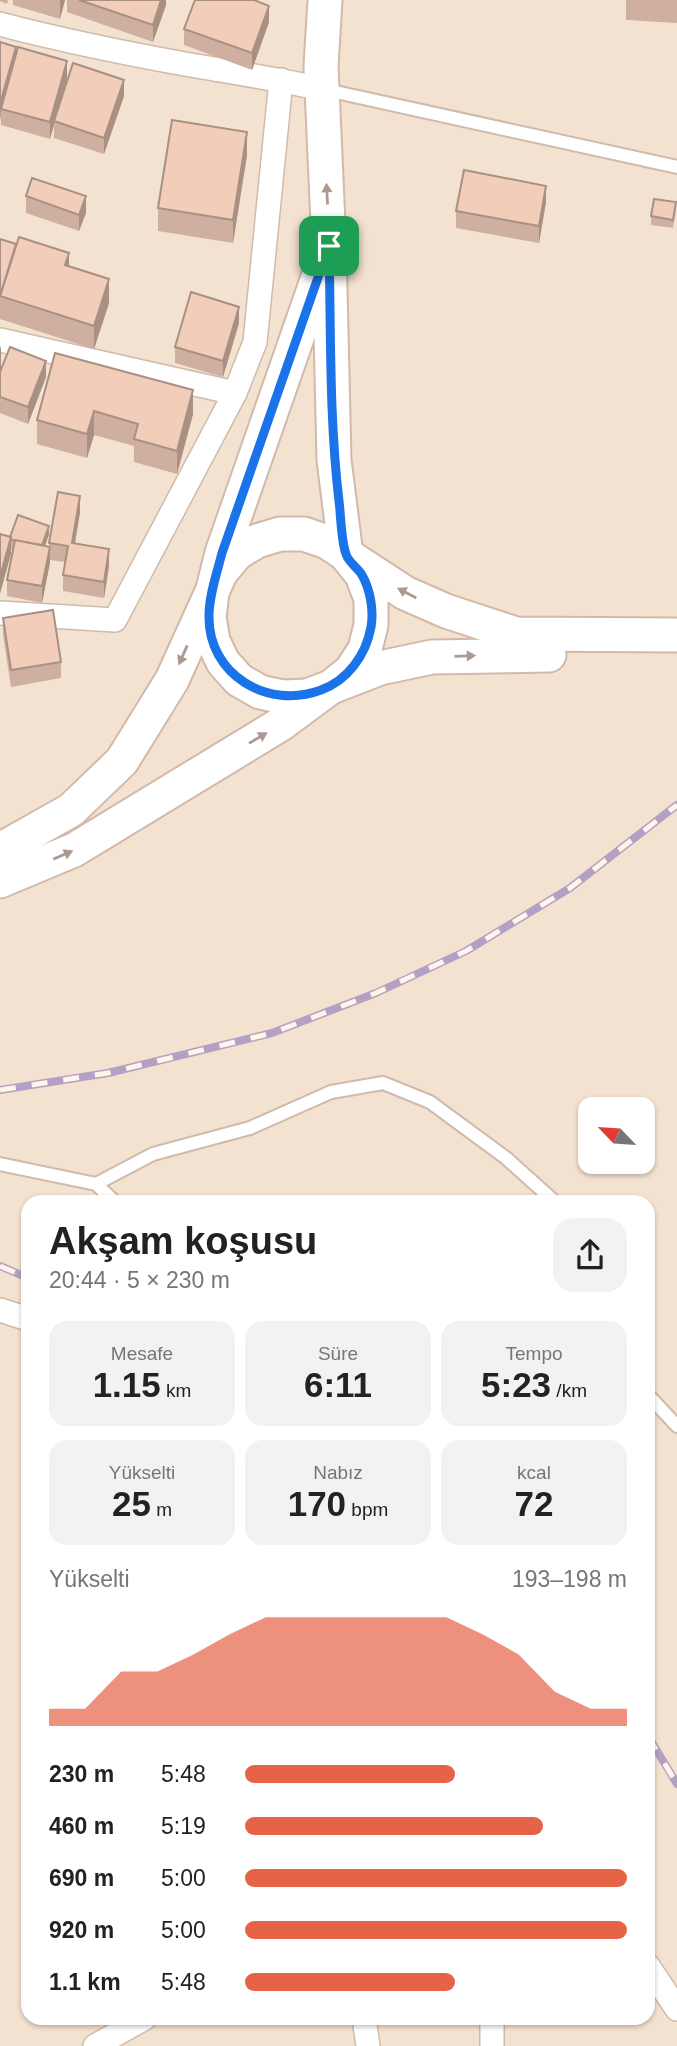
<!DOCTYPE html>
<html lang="tr">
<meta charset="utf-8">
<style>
:root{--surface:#fff;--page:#f2f2f2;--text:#222;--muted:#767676;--accent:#e66348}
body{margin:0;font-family:Helvetica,sans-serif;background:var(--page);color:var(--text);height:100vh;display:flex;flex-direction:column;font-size:26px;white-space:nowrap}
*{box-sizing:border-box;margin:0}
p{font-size:23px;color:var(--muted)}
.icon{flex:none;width:38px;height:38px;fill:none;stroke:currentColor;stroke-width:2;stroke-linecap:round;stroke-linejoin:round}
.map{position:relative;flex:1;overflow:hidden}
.drawer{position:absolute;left:21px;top:1195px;width:634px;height:830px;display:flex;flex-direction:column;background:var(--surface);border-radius:21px;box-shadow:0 2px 5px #0004}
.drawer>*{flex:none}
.needle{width:46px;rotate:295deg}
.tools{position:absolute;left:578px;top:1097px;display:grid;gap:14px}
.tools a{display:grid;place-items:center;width:77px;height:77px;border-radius:14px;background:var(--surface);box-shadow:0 2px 5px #0004;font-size:35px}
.pin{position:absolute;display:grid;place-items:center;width:60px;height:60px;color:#fff;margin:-30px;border-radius:14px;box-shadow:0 4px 10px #0006}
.round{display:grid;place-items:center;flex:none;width:74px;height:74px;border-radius:21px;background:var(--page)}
.summary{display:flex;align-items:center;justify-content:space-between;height:119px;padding:0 28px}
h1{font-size:38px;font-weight:700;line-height:52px}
.stats{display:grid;grid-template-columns:repeat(3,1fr);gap:10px;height:119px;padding:7px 28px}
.stats div{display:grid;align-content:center;border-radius:18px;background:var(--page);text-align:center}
.stats b{font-size:35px;font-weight:700}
.stats small{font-size:19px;font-weight:400}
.stats p{font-size:19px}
.chart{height:196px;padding:14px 28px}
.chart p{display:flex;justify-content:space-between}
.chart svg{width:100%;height:126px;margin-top:7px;fill:var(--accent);opacity:.7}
ul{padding:0 28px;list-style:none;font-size:23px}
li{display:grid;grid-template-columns:112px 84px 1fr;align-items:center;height:52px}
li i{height:18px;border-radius:9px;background:var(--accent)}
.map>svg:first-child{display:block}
.residential{fill:#f4e2d1;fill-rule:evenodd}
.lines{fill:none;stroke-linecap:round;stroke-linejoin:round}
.lane-casing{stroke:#cfbaac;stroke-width:16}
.street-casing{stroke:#cfbaac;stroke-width:26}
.secondary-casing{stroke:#d2b9a9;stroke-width:37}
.lane{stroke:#fff;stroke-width:12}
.street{stroke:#fff;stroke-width:23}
.secondary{stroke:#fff;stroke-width:33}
.rail-casing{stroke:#b3a1c5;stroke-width:8}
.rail{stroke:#fff5e8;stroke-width:5;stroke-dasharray:16;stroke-linecap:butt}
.wall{fill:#cfb0a0}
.shaded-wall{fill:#a99082}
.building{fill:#f1cdba;stroke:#a99082;stroke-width:2}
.oneway{fill:#ac9a92}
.route-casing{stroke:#fff;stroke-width:14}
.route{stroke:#1a73e8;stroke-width:9}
</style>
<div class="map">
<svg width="677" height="2046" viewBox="0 0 677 2046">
<rect width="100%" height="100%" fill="#fcf1e2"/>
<path class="residential" d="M 0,0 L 677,0 L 677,2046 L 0,2046 ZM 590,1110 L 642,1110 L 642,1162 L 590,1162 ZM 28,1202 L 648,1202 L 648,2018 L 28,2018 Z"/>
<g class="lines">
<defs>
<g id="lane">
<polyline points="322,89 677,167"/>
<polyline points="0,1164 96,1184 153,1154 250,1128 331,1092 383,1083 430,1102 506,1158 555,1202"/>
<polyline points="96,1184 115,1202"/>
<polyline points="648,1395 677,1426"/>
</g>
<g id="street">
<path d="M 0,24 C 57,39 115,51 174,62 C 223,71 273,78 322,89"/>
<polyline points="0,340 235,393"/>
<polyline points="0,613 115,620 235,393 255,342 281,80"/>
<polyline points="0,1310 28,1319"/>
<polyline points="648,1966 677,2009"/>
<polyline points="364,2018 368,2046"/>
<polyline points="492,2018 492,2046"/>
<polyline points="95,2046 145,2018"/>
</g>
<g id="secondary">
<polyline points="325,0 321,66 329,246 334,460 346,555 362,575 371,599 371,625 365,649 351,671 331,687 307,696 283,697 260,692 239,680 223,662 213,641 209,617 212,593 222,553 329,246"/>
<polyline points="0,850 71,810 122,761 172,680 221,572 237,553 257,541 280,534 304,534 327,542 405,593 446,611 516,634 677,635"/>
<polyline points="0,881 74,850 281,724 331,687 380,668 432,657 549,655"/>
</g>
</defs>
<use href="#lane" class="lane-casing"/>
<use href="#street" class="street-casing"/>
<use href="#secondary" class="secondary-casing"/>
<use href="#lane" class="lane"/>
<use href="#street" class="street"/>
<use href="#secondary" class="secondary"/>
<defs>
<g id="rail">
<polyline points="0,1090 108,1073 272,1033 376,993 466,951 570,888 677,805"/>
<polyline points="0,1266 28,1278"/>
<polyline points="648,1736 677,1784"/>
</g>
</defs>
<use href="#rail" class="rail-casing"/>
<use href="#rail" class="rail"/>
</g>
<g class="wall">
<polygon points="0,0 8,0 7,4 0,1"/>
<polygon points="13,0 65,0 60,19 13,5"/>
<polygon points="67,0 166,0 166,5 153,42 67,12"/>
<polygon points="626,0 677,0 677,23 626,20"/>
<polygon points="269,22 252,70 184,45 184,29"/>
<polygon points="0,42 16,54 67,78 59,108 124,96 104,154 54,138 54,124 50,139 1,125 1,117 0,120"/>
<polygon points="247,155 233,243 158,231 158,208"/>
<polygon points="26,196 86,213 79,231 26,213"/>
<polygon points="546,202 539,243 456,228 456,211"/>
<polygon points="676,211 673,228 651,225 651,216"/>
<polygon points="0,239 69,267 109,303 94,349 0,319"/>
<polygon points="239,323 223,377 175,363 175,347"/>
<polygon points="55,353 193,414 177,474 134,462 134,446 94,435 87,458 37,444 37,420"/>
<polygon points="0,372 46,377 28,424 0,413"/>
<polygon points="80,512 75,544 109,566 104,598 63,591 63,575 65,562 50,560 42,603 7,596 7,580 13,549 11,549 10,537 49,534 45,546 49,547 49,543"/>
<polygon points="3,618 61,662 61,678 11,687 3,635"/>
</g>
<g class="shaded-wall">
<polygon points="60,0 65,0 60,19"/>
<polygon points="161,0 166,0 166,5 153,42 153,25"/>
<polygon points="269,6 269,22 252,70 252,53"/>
<polygon points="16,47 16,63 1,109 0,120 0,104"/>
<polygon points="67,61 67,78 50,139 50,122"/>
<polygon points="124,80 124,96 104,154 104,138"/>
<polygon points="247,132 247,155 233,243 233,220"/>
<polygon points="546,186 546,202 539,243 539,226"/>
<polygon points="86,196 86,213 79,231 79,215"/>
<polygon points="69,253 69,276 65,265"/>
<polygon points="109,279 109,303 94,349 94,326"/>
<polygon points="239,307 239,323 223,377 223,361"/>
<polygon points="1,345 1,368 0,372 0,349"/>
<polygon points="46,361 46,377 28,424 28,407"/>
<polygon points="193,390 193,414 177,474 177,451"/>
<polygon points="94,411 94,435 87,458 87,434"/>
<polygon points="80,496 80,512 72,560 72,543"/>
<polygon points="49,526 49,534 41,559 41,550"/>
<polygon points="11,537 11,554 0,594 0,577"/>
<polygon points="50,547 50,563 42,603 42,586"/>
<polygon points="109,549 109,566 104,598 104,582"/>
</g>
<g class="building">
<polygon points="79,0 161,0 153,25"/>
<polygon points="195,0 254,0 269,6 252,53 184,29"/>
<polygon points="0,42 16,47 0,104"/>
<polygon points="18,47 67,61 50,122 1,109"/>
<polygon points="73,63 124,80 104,138 54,121"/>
<polygon points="172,120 247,132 233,220 158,208"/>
<polygon points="464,170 546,186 539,226 456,211"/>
<polygon points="32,178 86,196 79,215 26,196"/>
<polygon points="654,199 676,202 673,220 651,216"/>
<polygon points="19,237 69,253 65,265 109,279 94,326 0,296"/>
<polygon points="0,239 16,244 0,296"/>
<polygon points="191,292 239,307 223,361 175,347"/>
<polygon points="10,347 46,361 28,407 0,397 0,372"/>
<polygon points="55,353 193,390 177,451 134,439 138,424 94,411 87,434 37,420"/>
<polygon points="58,492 80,496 72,543 109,549 104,582 63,575 68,546 49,543"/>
<polygon points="18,515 49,526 42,545 11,540 11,537 10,537"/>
<polygon points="0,534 11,537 0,577"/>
<polygon points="15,540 50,547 42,586 7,580"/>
<polygon points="53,610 61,662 11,670 3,618"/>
</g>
<defs><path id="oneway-solid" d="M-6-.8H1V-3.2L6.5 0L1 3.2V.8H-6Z" transform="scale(1.75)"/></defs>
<g class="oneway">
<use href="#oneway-solid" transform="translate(327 194) rotate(-93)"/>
<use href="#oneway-solid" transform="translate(407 593) rotate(-152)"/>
<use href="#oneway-solid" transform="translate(183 655) rotate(114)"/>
<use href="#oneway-solid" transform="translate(465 656) rotate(-2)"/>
<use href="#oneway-solid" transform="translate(258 738) rotate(-31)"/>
<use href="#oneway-solid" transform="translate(63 855) rotate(-23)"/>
</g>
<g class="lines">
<defs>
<path id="route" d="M 329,246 C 331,331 329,417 339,501 C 341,516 341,541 346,554 C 348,562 358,568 362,575 C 370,589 374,610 371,627 C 366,655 348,680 321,690 C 268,710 208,675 209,616 C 209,595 217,573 222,553 Z"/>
</defs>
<use href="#route" class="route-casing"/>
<use href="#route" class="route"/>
</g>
</svg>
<div class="tools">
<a><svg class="needle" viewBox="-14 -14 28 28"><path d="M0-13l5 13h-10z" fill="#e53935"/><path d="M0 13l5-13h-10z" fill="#767676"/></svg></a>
</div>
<div class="pin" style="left:329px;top:246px;background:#1e9e55"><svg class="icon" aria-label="arrive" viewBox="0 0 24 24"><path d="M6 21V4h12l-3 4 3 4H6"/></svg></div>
<section class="drawer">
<div class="summary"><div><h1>Akşam koşusu</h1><p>20:44 · 5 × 230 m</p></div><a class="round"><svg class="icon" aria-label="share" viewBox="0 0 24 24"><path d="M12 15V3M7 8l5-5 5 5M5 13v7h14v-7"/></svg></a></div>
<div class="stats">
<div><p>Mesafe</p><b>1.15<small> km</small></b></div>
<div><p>Süre</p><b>6:11</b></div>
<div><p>Tempo</p><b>5:23<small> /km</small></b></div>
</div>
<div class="stats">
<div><p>Yükselti</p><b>25<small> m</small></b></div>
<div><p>Nabız</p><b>170<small> bpm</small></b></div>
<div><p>kcal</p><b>72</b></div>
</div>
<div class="chart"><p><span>Yükselti</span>193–198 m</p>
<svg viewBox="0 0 160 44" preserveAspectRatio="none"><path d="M0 44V38L10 38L20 25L30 25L40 19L50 12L60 6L70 6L80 6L90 6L100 6L110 6L120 12L130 19L140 32L150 38L160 38V44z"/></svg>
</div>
<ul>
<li><b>230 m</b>5:48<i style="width:55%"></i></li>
<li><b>460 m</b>5:19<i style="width:78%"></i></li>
<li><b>690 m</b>5:00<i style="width:100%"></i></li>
<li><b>920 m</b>5:00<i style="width:100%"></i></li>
<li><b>1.1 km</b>5:48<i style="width:55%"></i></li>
</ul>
</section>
</div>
